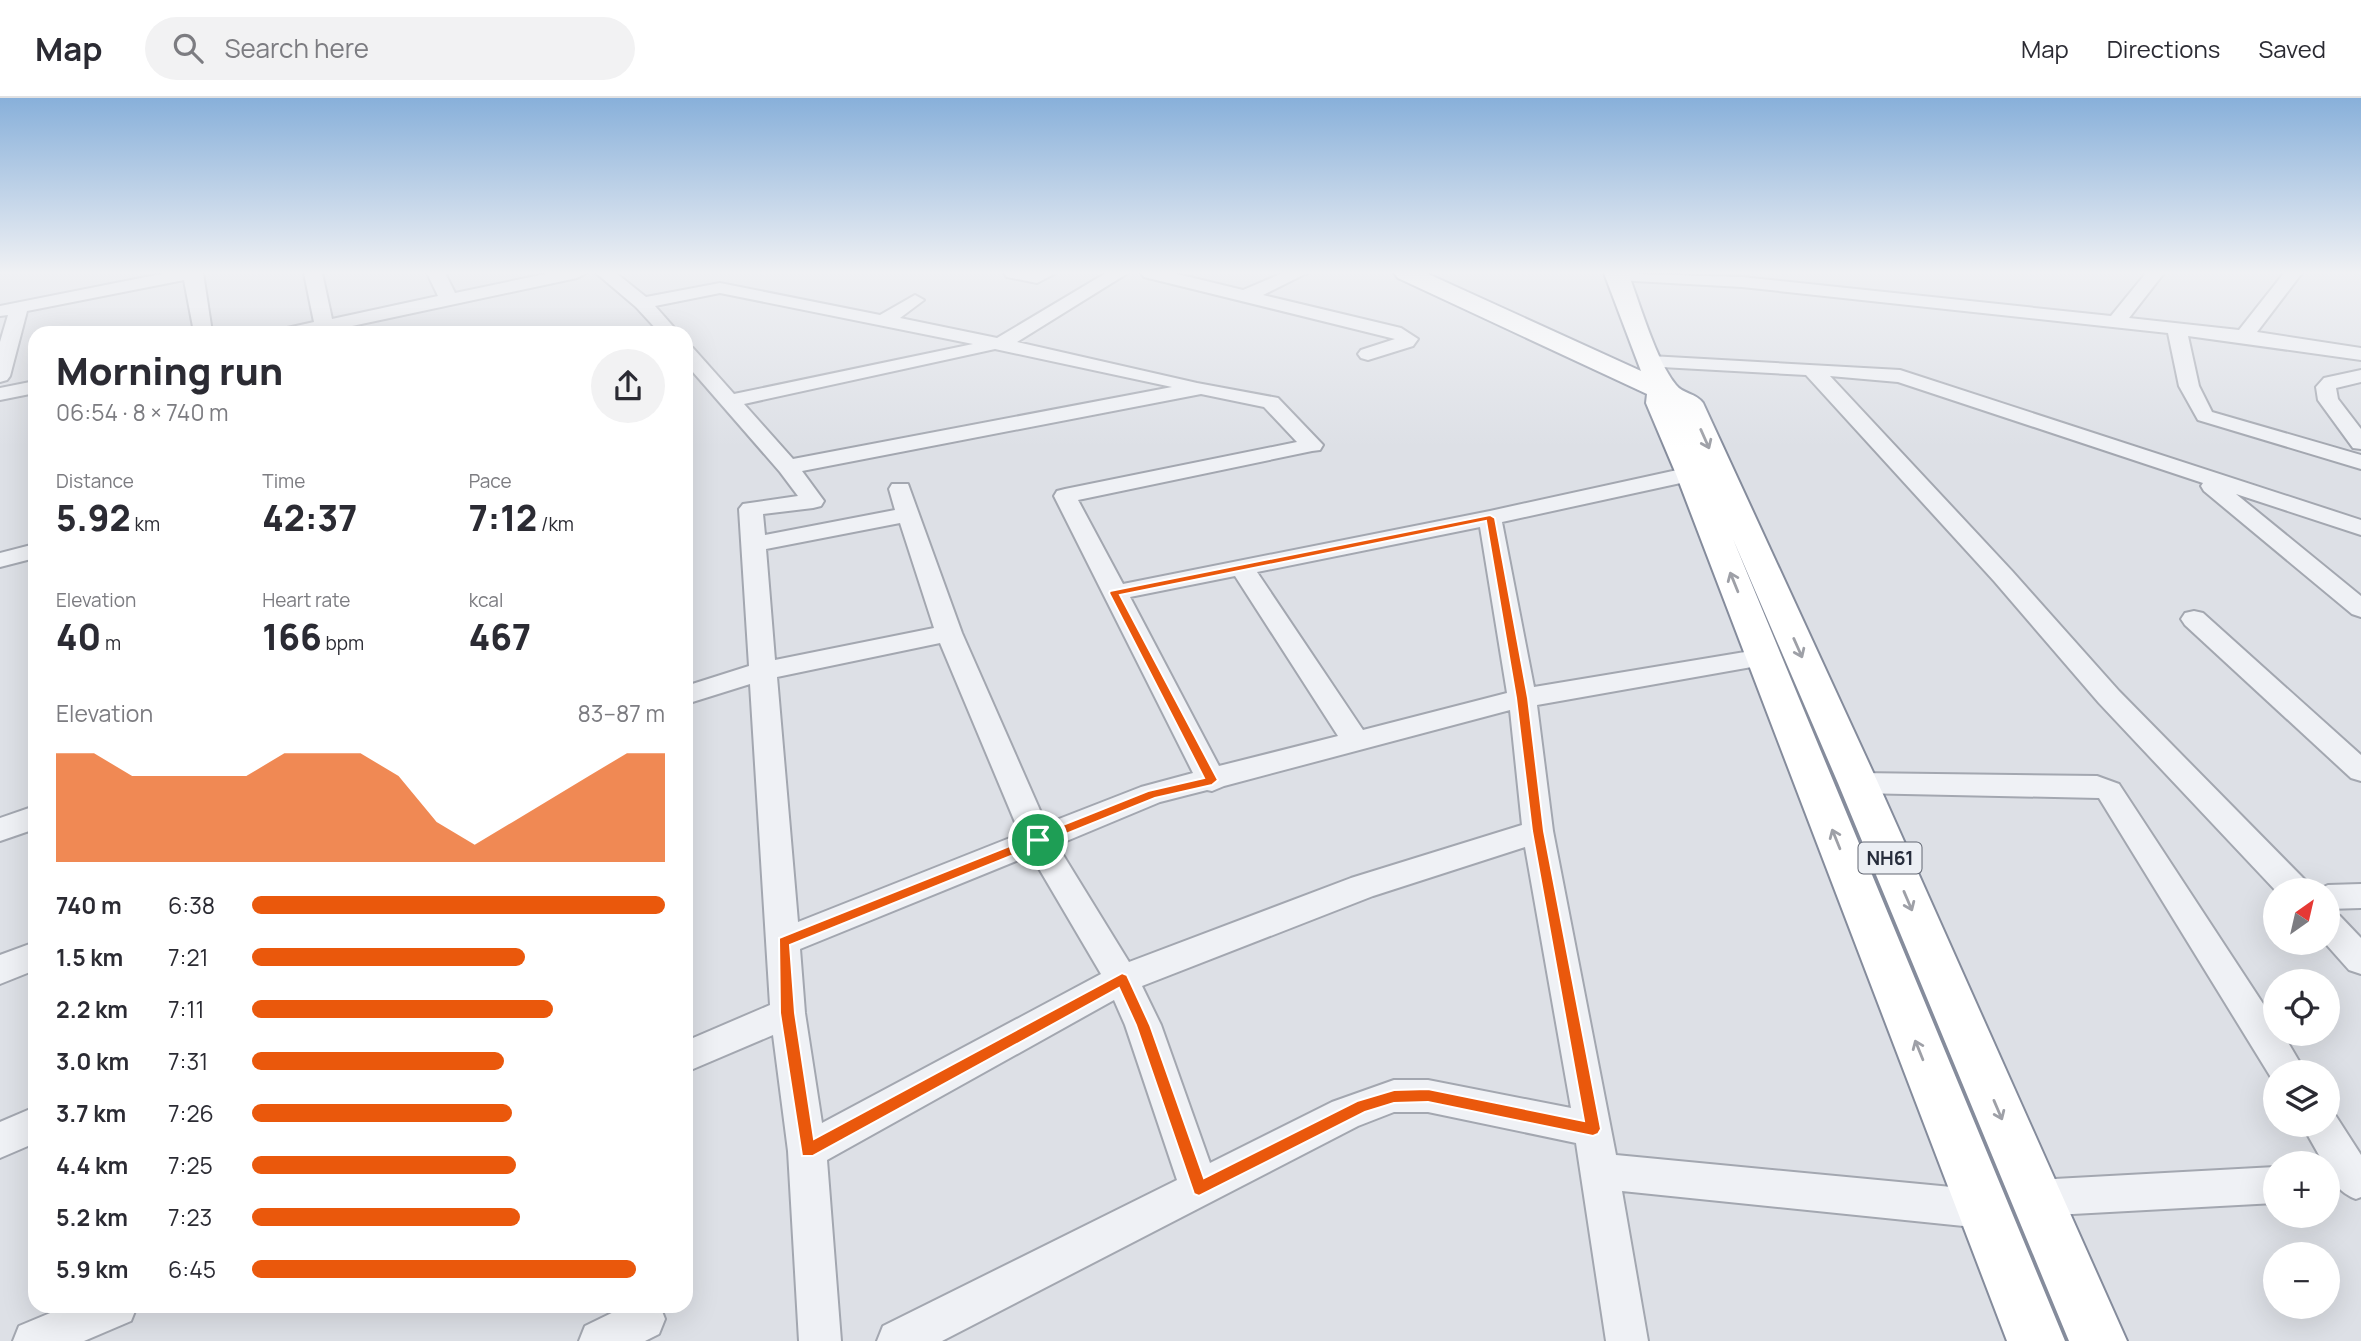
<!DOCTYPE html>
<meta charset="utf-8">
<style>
:root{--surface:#fff;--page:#f2f2f3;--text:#2b2b33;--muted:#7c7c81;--line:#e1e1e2;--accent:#ea580c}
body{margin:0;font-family:Manrope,sans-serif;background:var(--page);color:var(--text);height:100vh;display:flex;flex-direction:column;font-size:26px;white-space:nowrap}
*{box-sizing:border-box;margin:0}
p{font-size:23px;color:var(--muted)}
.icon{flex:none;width:38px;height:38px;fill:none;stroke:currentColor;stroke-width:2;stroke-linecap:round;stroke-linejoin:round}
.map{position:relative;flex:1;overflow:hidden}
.drawer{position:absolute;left:28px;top:228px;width:665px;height:987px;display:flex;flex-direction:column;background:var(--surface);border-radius:21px;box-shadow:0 7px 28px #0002}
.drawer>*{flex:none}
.needle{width:46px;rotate:34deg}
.tools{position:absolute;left:2263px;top:780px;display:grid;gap:14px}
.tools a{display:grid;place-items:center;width:77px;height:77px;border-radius:50%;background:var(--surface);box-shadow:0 7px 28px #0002;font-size:35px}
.pin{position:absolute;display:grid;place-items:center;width:60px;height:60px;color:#fff;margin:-30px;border:4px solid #fff;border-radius:50%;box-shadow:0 2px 7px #0007}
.round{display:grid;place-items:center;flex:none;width:74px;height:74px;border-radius:37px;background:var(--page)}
.headline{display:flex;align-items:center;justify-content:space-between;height:119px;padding:0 28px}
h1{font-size:38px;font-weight:800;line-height:52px}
.stats{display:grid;grid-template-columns:repeat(3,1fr);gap:10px;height:119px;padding:7px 28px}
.stats div{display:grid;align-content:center}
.stats b{font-size:35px;font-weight:800}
.stats small{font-size:19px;font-weight:400}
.stats p{font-size:19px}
.chart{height:196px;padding:14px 28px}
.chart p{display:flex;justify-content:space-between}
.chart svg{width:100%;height:126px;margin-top:7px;fill:var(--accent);opacity:.7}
ul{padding:0 28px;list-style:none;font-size:23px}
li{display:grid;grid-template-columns:112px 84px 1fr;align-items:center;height:52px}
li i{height:18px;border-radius:9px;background:var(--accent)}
header{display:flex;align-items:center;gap:42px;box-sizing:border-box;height:98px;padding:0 35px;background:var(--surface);border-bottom:2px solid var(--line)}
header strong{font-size:33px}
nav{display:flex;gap:38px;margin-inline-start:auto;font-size:24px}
.search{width:490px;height:63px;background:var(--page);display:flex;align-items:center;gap:18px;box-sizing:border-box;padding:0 24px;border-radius:38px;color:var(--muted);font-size:26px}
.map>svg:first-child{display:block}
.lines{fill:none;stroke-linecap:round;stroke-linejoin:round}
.minor-casing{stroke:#a3a7b0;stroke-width:4}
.trunk-casing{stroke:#858c9c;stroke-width:4}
.minor{fill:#eff1f5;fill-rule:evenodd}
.trunk{fill:#fff;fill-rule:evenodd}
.oneway{stroke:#9ea0a7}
.route{fill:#ea580c;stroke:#fff;stroke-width:2;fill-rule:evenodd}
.labels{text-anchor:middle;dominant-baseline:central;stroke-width:7;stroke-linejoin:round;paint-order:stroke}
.shield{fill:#eceff4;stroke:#626773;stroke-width:2}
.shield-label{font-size:19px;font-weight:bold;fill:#272d3c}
</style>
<header>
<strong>Map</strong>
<div class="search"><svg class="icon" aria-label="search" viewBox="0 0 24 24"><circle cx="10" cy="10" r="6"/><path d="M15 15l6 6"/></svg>Search here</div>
<nav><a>Map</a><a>Directions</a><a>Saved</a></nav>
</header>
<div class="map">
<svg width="2361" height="1243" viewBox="0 0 2361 1243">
<rect width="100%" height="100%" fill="#dde0e6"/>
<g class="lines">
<defs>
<g id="minor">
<polygon points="166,175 203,175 212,234 194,234 184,182 27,213 10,278 7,282 0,284 0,244 8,217 0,218 0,208"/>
<polygon points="304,175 322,175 332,221 438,198 427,175 445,175 455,195 550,175 586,175 577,180 324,234 285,234 287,230 314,224"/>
<path d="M 596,175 L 616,175 L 646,199 L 720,185 L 880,217 L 915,197 L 924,202 L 900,220 L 997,240 L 1106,175 L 1128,175 L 1017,244 L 1197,285 L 1278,300 L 1323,347 L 1320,352 L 1312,353 L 1078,402 L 1123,486 L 1490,413 L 1691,369 L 1699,371 L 1702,376 L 1699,381 L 1502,424 L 1534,589 L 1763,551 L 1772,553 L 1776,559 L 1772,565 L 1763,567 L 1537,607 L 1553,733 L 1616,1057 L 1983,1092 L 1997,1098 L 2003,1111 L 1997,1124 L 1983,1130 L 1622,1093 L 1648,1243 L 1606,1243 L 1576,1045 L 1428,1014 L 1394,1014 L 1358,1028 L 942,1243 L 877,1243 L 883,1228 L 1177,1082 L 1125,927 L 1114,902 L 827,1062 L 841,1243 L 799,1243 L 788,1053 L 773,937 L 686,974 L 686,943 L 770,907 L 750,586 L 686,606 L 686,588 L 749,568 L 739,411 L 743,406 L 798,398 L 780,374 L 686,266 L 686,248 L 693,250 L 734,296 L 973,246 L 720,195 L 655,208 L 678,234 L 659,234 L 636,209 ZM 995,251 L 1172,289 L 793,361 L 744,306 ZM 1201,296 L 1264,309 L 1297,344 L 1065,391 L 1057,393 L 1054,398 L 1193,675 L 1141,689 L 1046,726 L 962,535 L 908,386 L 892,386 L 889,391 L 895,412 L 765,437 L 763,416 L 813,410 L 821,408 L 824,403 L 802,373 ZM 900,425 L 934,530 L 775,562 L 766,451 ZM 1480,429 L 1507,595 L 1363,632 L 1257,474 ZM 1235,478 L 1338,638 L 1219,668 L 1130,499 ZM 940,545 L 1020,736 L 798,824 L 777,579 ZM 1510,612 L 1522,727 L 1351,780 L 1129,864 L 1057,747 L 1160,704 L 1207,692 L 1212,693 L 1224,688 ZM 1525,749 L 1571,1010 L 1428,982 L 1394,982 L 1332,1004 L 1210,1065 L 1161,927 L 1142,888 L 1373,798 ZM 1031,757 L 1101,876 L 822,1025 L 805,915 L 800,851 Z"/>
<polygon points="1004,175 1056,175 1037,185 1007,179"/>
<polygon points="1141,175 1173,175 1243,192 1283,175 1307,175 1263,197 1401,230 1418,241 1413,248 1368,262 1361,260 1358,256 1361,252 1395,241 1144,179"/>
<polygon points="1609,175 1742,179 2111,218 2146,175 2164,175 2129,220 2239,232 2284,175 2302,175 2257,234 2361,250 2361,262 2188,238 2199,288 2212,314 2361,357 2361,371 2198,322 2179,288 2168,235 1742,189 1617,182 1611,181"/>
<polygon points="1650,258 1900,272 2361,422 2361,437 2236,396 2361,498 2361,519 2352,516 2204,393 2201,388 2203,385 1898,284 1830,278 2012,473 2119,593 2307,784 2312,793 2276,793 2099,605 1994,483 1806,277 1643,268 1640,264"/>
<polygon points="2361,272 2361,284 2336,290 2338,301 2361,331 2361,351 2353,350 2318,302 2316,289 2324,280"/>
<polygon points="35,283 35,295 0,302 0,290"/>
<polygon points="35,446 35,460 0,469 0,455"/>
<polygon points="2194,513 2203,515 2361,657 2361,683 2351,680 2185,527 2181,521 2185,515"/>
<polygon points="1858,675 2097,678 2119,686 2275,924 2275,936 2283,936 2306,975 2275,975 2275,986 2099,700 1858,695 1848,692 1843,685 1848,678"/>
<polygon points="35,708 35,731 0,743 0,720"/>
<polygon points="2361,786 2361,810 2328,811 2328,793 2315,793 2328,787"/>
<polygon points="2328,814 2340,818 2361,840 2361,876 2349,872 2325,845 2328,845"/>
<polygon points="35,844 35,872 0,886 0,857"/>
<polygon points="35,1009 35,1045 0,1060 0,1024"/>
<path d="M 2328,1013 L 2334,1015 L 2361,1057 L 2361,1099 L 2356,1101 C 2342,1096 2328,1082 2328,1066 L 2324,1066 L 2302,1027 L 2328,1027 Z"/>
<polygon points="2275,1069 2275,1105 2036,1118 2022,1113 2016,1100 2022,1087 2036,1082"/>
<polygon points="67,1208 137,1208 131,1223 84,1243 13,1243 19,1228"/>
<polygon points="626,1208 660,1208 665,1221 659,1236 645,1243 579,1243 585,1228"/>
</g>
<path id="trunk" d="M 1394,175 L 1426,175 L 1641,273 L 1604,175 L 1628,175 C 1640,206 1656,263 1676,287 C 1683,296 1696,295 1703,305 L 1878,685 L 2127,1243 L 2069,1243 L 1838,685 L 1733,441 L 2065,1243 L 2007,1243 L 1676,376 L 1646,305 L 1647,296 L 1398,180 Z"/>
</defs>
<use href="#minor" class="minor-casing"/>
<use href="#trunk" class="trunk-casing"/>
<use href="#minor" class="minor"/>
<use href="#trunk" class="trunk"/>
</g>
<defs><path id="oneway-shaft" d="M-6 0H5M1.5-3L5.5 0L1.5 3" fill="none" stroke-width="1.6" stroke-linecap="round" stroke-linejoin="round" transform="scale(1.75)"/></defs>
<g class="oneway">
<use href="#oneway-shaft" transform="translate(1705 341) rotate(66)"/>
<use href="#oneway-shaft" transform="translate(1734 484) rotate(-112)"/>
<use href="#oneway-shaft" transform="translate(1798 550) rotate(66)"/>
<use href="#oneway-shaft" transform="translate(1836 741) rotate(-112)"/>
<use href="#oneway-shaft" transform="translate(1908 803) rotate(67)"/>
<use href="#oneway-shaft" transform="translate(1919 952) rotate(-112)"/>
<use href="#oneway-shaft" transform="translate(1998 1012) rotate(67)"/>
</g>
<linearGradient id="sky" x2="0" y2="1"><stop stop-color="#88b0da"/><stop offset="0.5" stop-color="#f0f1f4"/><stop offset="1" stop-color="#f0f1f4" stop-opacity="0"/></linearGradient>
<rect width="2361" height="349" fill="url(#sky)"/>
<path class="route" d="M 1490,417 L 1495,420 L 1528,600 L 1544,733 L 1601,1031 L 1598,1036 L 1593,1038 L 1428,1004 L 1394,1005 L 1365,1014 L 1199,1098 L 1194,1096 L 1192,1090 L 1136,927 L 1119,890 L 813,1058 L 802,1058 L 780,915 L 779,840 L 1148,693 L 1204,680 L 1109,495 L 1110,493 ZM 1486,423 L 1516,600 L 1532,733 L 1584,1023 L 1428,991 L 1394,992 L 1357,1003 L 1204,1080 L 1150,927 L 1127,877 L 1122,875 L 814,1041 L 795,915 L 790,847 L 1155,700 L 1212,687 L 1218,682 L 1120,497 Z"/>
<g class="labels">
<rect class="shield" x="1858.5" y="744.5" width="63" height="31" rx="5"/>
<g class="shield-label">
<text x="1890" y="760">NH61</text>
</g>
</g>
</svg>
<div class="tools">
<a><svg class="needle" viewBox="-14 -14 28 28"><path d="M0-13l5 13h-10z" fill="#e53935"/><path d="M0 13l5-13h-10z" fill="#7c7c81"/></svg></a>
<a><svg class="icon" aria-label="locate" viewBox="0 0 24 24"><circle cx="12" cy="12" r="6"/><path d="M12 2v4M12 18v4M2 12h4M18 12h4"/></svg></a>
<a><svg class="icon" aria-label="layers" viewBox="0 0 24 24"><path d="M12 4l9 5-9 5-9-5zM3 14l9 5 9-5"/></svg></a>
<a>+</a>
<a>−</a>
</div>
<div class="pin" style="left:1038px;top:742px;background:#1e9e55"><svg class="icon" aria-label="arrive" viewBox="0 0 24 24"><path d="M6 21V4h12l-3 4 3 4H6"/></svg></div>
<section class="drawer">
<div class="headline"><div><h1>Morning run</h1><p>06:54 · 8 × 740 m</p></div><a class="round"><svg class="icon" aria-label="share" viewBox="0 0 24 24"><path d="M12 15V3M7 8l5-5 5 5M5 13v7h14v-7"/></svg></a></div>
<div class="stats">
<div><p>Distance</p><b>5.92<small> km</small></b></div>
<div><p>Time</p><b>42:37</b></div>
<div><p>Pace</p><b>7:12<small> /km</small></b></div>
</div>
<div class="stats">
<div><p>Elevation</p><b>40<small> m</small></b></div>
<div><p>Heart rate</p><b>166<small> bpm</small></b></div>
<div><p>kcal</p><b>467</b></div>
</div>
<div class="chart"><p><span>Elevation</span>83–87 m</p>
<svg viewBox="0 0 160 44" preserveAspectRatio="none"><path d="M0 44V6L10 6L20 14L30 14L40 14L50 14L60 6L70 6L80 6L90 14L100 30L110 38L120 30L130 22L140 14L150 6L160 6V44z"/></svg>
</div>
<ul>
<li><b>740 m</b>6:38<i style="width:100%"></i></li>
<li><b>1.5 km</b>7:21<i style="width:66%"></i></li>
<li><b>2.2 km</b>7:11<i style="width:73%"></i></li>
<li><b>3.0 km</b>7:31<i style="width:61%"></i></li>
<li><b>3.7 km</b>7:26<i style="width:63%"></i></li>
<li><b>4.4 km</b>7:25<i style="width:64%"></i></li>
<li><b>5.2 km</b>7:23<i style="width:65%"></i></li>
<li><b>5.9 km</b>6:45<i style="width:93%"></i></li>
</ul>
</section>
</div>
